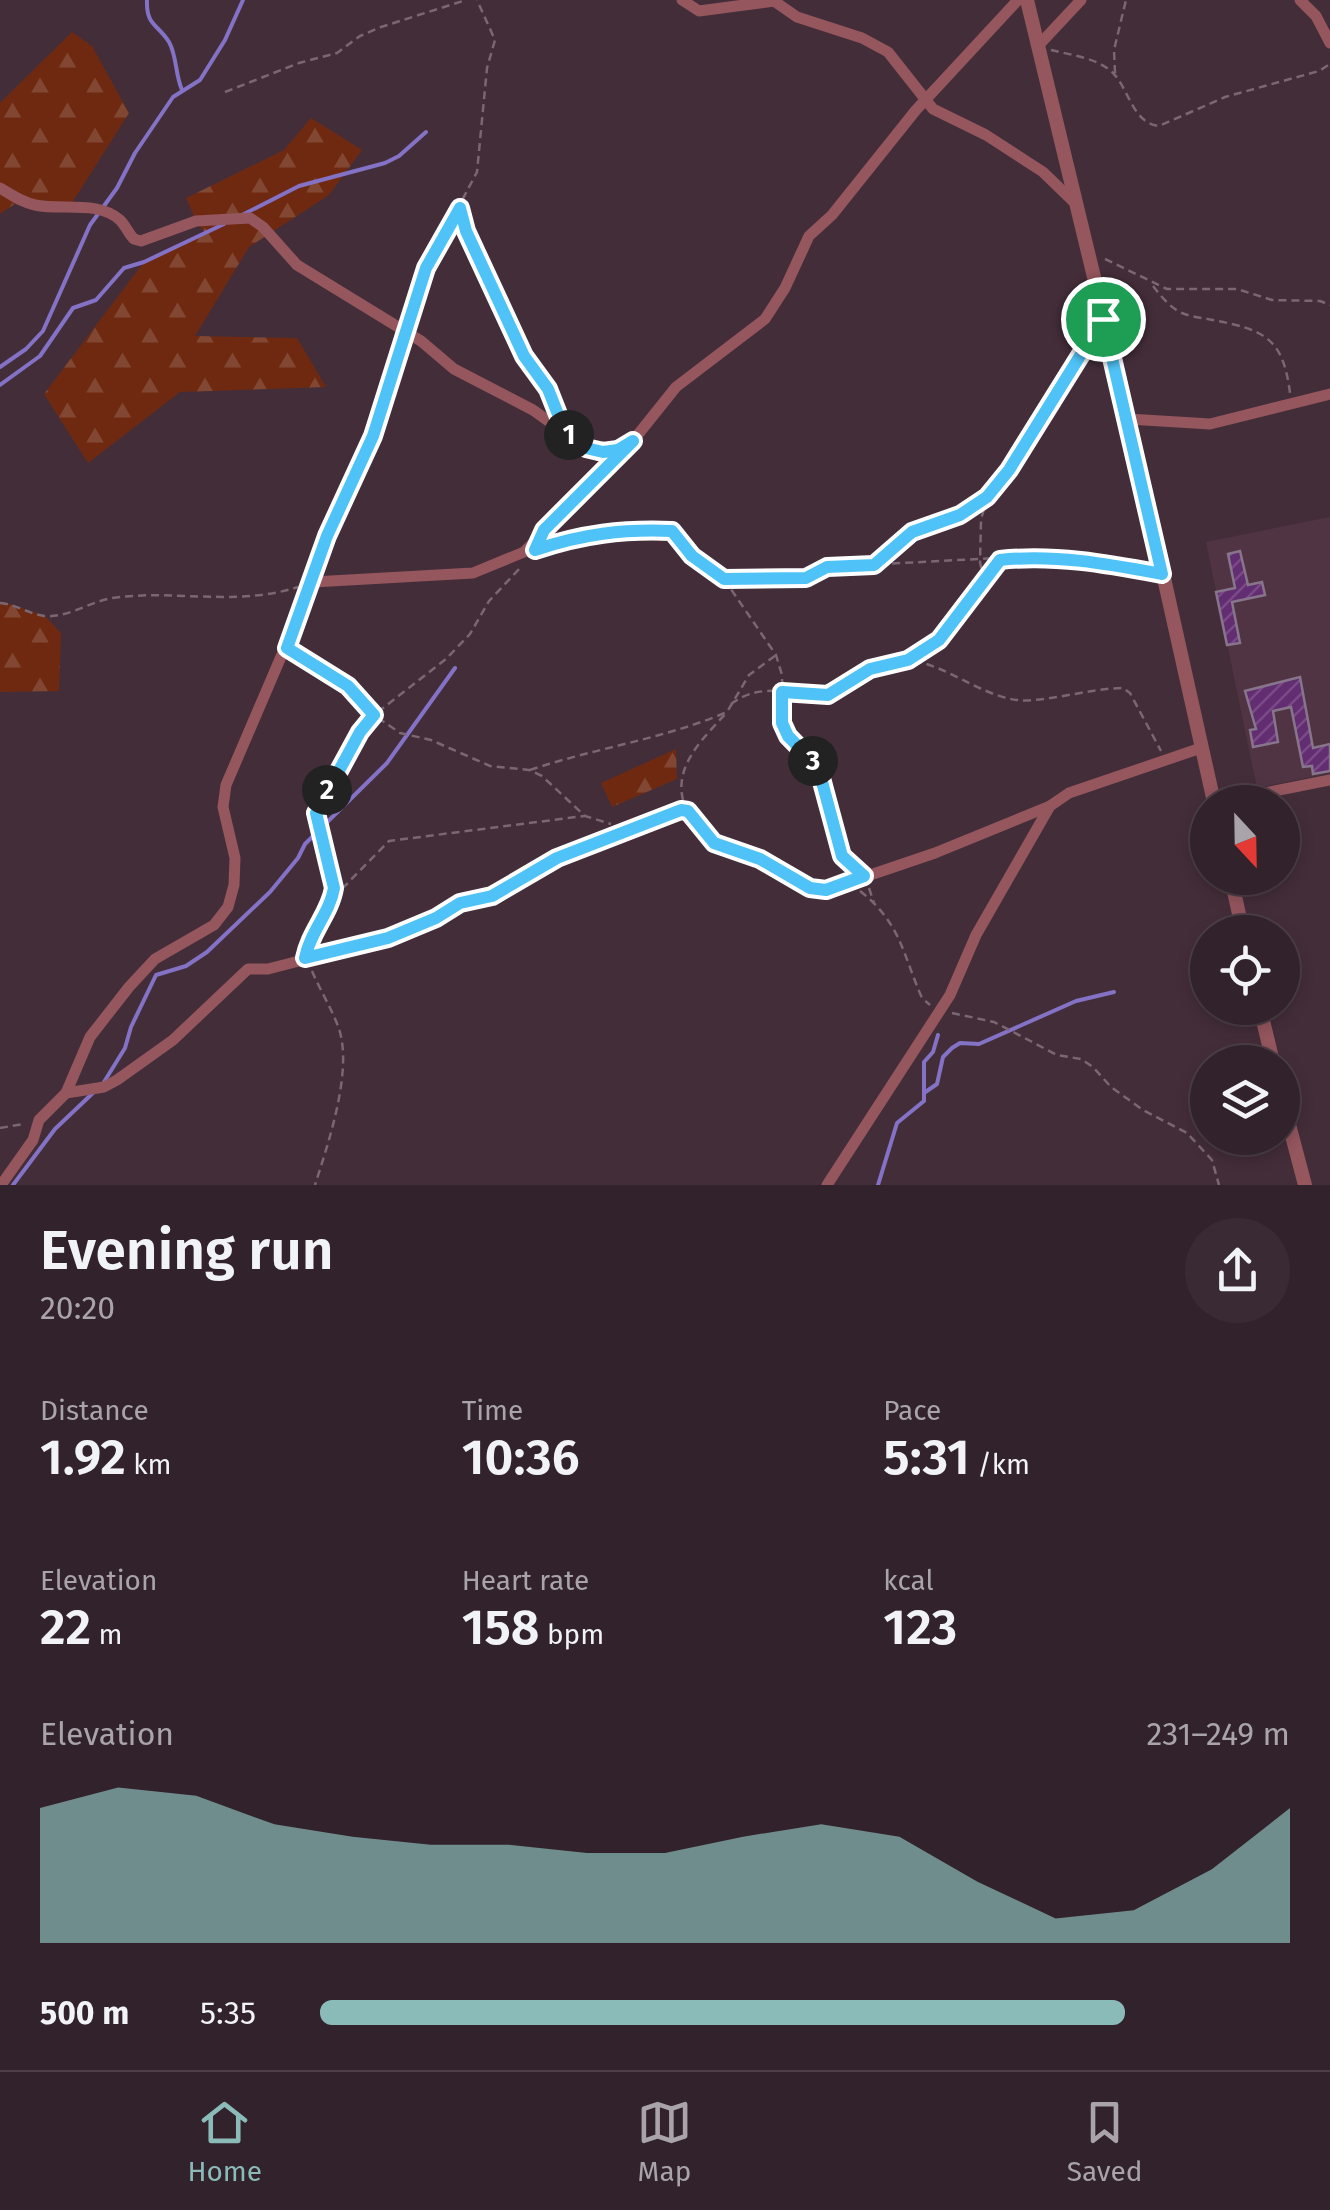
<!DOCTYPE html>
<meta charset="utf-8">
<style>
:root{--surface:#32222b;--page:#3a2a33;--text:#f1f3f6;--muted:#a8a4a9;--line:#4d3f47;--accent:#8bbbb9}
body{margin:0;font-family:"Fira Sans",sans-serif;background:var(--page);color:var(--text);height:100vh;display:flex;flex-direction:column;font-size:38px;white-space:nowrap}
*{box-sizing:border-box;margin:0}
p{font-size:32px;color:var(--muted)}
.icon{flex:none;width:55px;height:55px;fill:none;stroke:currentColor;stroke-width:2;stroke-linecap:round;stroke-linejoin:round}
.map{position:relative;height:1185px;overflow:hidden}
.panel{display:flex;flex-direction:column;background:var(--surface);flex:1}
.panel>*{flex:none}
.needle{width:65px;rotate:158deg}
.fabs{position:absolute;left:1190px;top:785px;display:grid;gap:20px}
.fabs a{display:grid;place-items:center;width:110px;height:110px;border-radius:50%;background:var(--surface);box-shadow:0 5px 15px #0003,0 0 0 2px var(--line);font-size:50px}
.pin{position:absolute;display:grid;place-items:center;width:85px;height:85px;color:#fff;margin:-42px;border:5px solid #fff;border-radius:50%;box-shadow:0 2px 10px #0007}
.km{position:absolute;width:50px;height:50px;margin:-25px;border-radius:50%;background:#222;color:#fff;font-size:28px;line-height:50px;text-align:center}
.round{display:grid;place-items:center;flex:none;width:105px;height:105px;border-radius:52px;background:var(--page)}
.headline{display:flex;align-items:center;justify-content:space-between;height:170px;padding:0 40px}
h1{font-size:55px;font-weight:600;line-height:75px}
.stats{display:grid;grid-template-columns:repeat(3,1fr);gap:15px;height:170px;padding:10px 40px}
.stats div{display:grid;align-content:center}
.stats b{font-size:50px;font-weight:600}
.stats small{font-size:28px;font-weight:400}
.stats p{font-size:28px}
.chart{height:280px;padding:20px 40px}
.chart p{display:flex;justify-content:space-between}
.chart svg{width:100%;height:180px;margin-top:10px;fill:var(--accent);opacity:.7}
ul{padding:0 40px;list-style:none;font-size:32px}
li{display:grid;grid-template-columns:160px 120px 1fr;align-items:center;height:75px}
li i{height:25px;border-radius:12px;background:var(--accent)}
.tab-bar{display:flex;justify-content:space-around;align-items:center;height:140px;border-top:2px solid var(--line);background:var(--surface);font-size:28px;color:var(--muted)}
.tab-bar a{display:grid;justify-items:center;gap:5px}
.tab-bar .on{color:var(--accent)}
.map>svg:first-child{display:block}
.built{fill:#513444}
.forest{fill:url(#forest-firs)}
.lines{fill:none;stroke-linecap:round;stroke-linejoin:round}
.stream{stroke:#8372c5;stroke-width:4}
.building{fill:url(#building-hatch);stroke:#87758b;stroke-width:2.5}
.path{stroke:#7a6771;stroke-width:2.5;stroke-dasharray:8 5;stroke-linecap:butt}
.minor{stroke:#95565e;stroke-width:11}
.tertiary{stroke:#95565e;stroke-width:14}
.route-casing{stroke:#fff;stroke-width:20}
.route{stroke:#4fc3f7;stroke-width:12}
</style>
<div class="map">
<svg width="1330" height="1185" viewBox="0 0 1330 1185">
<defs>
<pattern id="forest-firs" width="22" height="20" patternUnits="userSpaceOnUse" patternTransform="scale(2.5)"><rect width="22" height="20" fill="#6e2910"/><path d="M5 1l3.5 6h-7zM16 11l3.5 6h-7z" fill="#824732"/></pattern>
<pattern id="building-hatch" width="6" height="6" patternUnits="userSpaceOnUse" patternTransform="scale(2.5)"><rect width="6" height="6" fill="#632d72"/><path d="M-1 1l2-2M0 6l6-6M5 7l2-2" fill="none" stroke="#794a86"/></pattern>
</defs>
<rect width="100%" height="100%" fill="#432d39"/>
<polygon class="built" points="1330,517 1330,773 1257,788 1206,542"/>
<g class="forest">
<polygon points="72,32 92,46 129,113 70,206 19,201 0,214 0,103"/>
<polygon points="311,118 362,150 329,195 249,247 195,336 297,338 326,387 180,392 88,463 44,394 144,262 206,234 196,221 186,198 284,150"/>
<polygon points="4,602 45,616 61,633 59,691 0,692 0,603"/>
<polygon points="676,749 677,779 612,807 601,783"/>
</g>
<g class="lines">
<g class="stream">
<path d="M 147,0 C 146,26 158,24 169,42 C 177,56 175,74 182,90"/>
<polyline points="242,215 299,186 385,163 399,156 426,132"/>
<polyline points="0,367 26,349 43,331 90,225 117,188 135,153 173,97 200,80 225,40 243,0"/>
<polyline points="0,385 40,356 73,308 96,300 124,268 144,262 224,224"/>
<polyline points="104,1082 125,1048 131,1027 156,975 186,966 207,952 270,892 298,858 305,844 387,763 455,668"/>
<polyline points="924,1093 937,1084 943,1057 952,1048 960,1043 979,1044 1076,1001 1114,992"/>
<polyline points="13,1185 55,1129 94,1092"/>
<polyline points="878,1185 897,1123 924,1101 924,1062 933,1052 938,1035"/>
</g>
</g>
<g class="building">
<polygon points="1240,551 1248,585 1262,582 1265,595 1232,602 1240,643 1227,645 1216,592 1235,588 1228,554"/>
<polygon points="1300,677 1313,748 1330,744 1330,771 1313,774 1312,766 1303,767 1291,707 1273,711 1278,742 1253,747 1250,730 1256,729 1245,691"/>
</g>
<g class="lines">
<g class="path">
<path d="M 1051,50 C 1071,55 1097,58 1112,72 C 1129,88 1132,123 1159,126 L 1225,97 L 1319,71 L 1330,64"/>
<polyline points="1115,73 1114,50 1126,0"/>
<polyline points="225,92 299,63 337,53 360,36 381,27 466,0"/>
<polyline points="461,209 466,231 524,356 548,389 557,413"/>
<polyline points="1105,259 1167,289 1237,289 1272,300 1320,301 1330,305"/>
<path d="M 1153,286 C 1161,296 1169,307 1182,313 C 1191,317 1203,318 1213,320 C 1265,330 1283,338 1290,393"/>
<polyline points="411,318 426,268 477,172 487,68 495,40 477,0"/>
<polyline points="550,545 599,532 672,531 692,556 724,579 776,655 782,675 783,723 789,736 818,767 836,839 843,856 854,866"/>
<polyline points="874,565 912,533 941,524 986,498"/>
<polyline points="316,570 327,536 373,436 402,345"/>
<polyline points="726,579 806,578 827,567 1034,556 1149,571"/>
<polyline points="984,581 980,562 981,520 987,497 1009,470 1095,333"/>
<path d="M 0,603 C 15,604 29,614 44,616 C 68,618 89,602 112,598 C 174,589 236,607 298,587"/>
<polyline points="297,654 348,685 374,715 400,733 431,740 490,766 529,770 542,776 585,816 611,824"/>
<polyline points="908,660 939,640 1000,561"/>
<path d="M 731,704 C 762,681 791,695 826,695 C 848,695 874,655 909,660 C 947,665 979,695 1017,700 C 1043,703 1092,688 1123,688 L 1130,693 L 1161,751"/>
<path d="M 530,770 C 595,748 664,739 727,712 L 749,675 L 776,655"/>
<path d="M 683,800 C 674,764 705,737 726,713"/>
<polyline points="869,888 874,903"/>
<path d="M 860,891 C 901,923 903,955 922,998 L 930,1005"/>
<polyline points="333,898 389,841 584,816"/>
<polyline points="308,945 332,900 334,888 315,813 320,801 360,732 374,715 446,659 470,634 489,601 522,566"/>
<path d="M 312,971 C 320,990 332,1009 339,1029 C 353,1071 328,1144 315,1185"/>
<polyline points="952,1013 994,1022 1057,1055 1081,1059 1093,1067 1111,1087 1143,1110 1187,1133 1212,1160 1219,1185"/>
<polyline points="0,1128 23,1124"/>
</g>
<g class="minor">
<polyline points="682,0 699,11 774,1 797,17 862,38 888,52 933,109 986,135 1043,172 1075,203"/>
<polyline points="1300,0 1316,16 1330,43"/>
<polyline points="1038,46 1081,0"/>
<path d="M 0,188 C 12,195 21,202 35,205 C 62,211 97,200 120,220 C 126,226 128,233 134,239 L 141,241 L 196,221 L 250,218 L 263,227 L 297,265 L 421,341 L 454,369 L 533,410 L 586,448 L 603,452 L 625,446"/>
<polyline points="1128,419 1210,424 1330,394"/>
<polyline points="1219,802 1330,780"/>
<polyline points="66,1093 104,1087 117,1080 173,1040 248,969 268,969 388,938 436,918 460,903 492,896 557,858 681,810 687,811 714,843 760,859 810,888 826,890 935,853 1050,806"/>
<polyline points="1,1185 33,1140 39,1120 66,1093 90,1037 129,987 155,959 214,925 228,907 234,885 235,858 223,807 226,785 313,582 473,573 524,552 620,457 676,387 765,319 785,288 809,236 832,215 916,110 1018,0"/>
<polyline points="827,1185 950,995 976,935 1050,806 1069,793 1201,748"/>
</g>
<g class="tertiary">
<polyline points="1027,0 1130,426 1214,802"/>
<polyline points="1231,878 1243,932"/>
<polyline points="1260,1008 1273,1062"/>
<polyline points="1282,1098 1305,1185"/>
</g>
</g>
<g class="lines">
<defs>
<path id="route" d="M 460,208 L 466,231 L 524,356 L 548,389 L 565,432 L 586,448 L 603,452 L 618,450 L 633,441 L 544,530 L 535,550 C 582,534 623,529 672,531 L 692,556 L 724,579 L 806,578 L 827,567 L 874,565 L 912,532 L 960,515 L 987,497 L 1009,470 L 1103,319 L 1162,574 C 1108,564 1055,554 1000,560 L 939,640 L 908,660 L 870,669 L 828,695 L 782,692 L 782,723 L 788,736 L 818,767 L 842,856 L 864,876 L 826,890 L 810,888 L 760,859 L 714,843 L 688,811 L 681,810 L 557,858 L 492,896 L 460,903 L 436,918 L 388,938 L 305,958 C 310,932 330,913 334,888 L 316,813 L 360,732 L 374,715 L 348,686 L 287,648 L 327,536 L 373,436 L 426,268 Z"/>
</defs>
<use href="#route" class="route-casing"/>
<use href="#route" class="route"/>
</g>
</svg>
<div class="fabs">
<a><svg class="needle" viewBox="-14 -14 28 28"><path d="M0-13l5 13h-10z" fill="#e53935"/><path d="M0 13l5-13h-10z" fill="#a8a4a9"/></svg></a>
<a><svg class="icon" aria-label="locate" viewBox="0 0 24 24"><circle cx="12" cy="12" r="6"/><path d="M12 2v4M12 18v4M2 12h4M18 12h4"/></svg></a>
<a><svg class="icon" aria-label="layers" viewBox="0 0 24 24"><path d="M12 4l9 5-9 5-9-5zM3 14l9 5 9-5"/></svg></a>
</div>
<div class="pin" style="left:1103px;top:319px;background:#1e9e55"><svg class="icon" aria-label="arrive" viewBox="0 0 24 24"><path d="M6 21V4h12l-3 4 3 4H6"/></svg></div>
<b class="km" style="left:569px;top:435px">1</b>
<b class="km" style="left:327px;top:790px">2</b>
<b class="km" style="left:813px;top:761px">3</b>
</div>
<section class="panel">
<div class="headline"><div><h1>Evening run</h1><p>20:20</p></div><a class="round"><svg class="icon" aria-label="share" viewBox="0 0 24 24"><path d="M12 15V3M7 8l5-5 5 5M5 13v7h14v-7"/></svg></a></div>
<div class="stats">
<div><p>Distance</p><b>1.92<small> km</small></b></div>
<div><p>Time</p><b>10:36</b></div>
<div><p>Pace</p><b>5:31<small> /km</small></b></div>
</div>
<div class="stats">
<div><p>Elevation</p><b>22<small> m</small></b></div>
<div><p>Heart rate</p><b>158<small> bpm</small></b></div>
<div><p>kcal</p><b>123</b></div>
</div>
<div class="chart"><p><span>Elevation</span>231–249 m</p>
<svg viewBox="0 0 160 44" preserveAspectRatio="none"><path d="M0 44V11L10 6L20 8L30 15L40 18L50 20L60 20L70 22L80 22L90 18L100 15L110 18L120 29L130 38L140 36L150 26L160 11V44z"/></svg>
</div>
<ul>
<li><b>500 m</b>5:35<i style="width:83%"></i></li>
</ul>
</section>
<nav class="tab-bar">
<a class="on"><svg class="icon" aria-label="home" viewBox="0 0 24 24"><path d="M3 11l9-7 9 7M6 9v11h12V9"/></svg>Home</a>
<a><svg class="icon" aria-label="map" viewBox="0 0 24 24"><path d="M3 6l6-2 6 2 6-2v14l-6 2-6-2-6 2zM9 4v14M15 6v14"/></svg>Map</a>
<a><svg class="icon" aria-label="saved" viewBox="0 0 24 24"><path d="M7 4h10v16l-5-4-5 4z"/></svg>Saved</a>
</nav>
